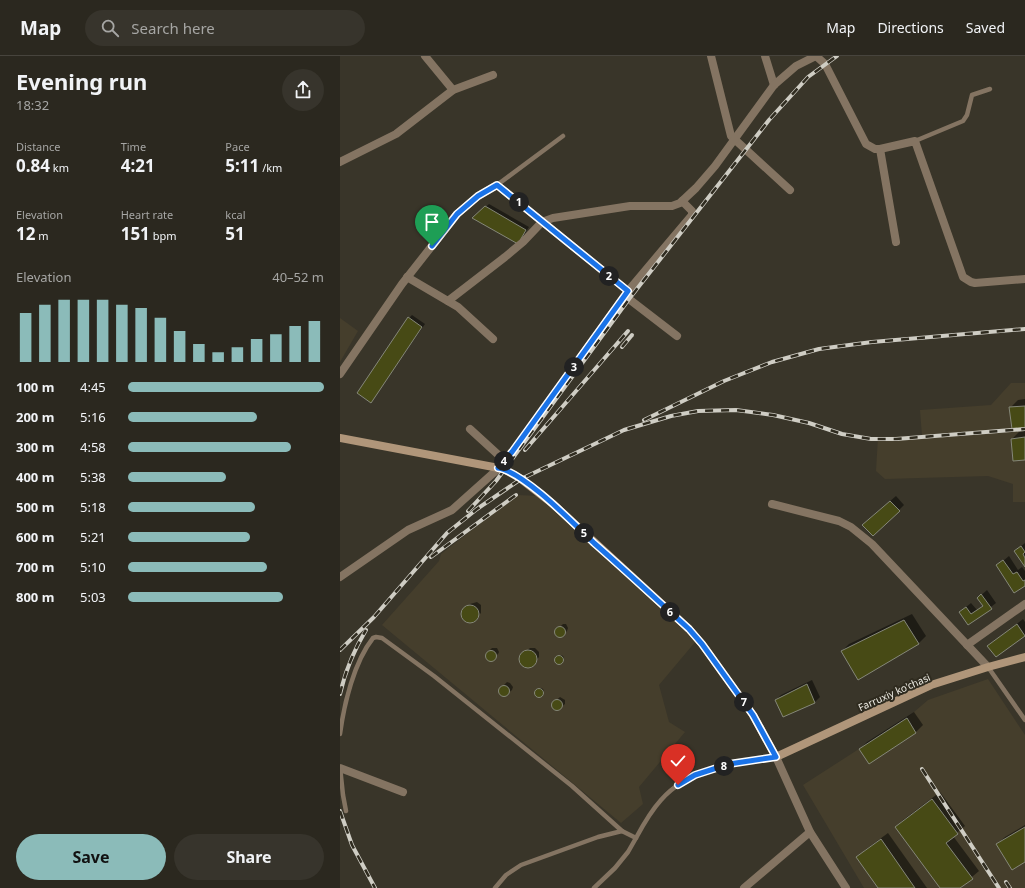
<!DOCTYPE html>
<meta charset="utf-8">
<style>
:root{--surface:#2b281f;--page:#37342c;--text:#f1f3f6;--muted:#a6a6a4;--line:#47443d;--accent:#8bbbb9}
body{margin:0;font-family:"Noto Sans",sans-serif;background:var(--page);color:var(--text);height:100vh;display:flex;flex-direction:column;font-size:15px;white-space:nowrap}
*{box-sizing:border-box;margin:0}
p{font-size:13px;color:var(--muted)}
.icon{flex:none;width:22px;height:22px;fill:none;stroke:currentColor;stroke-width:2;stroke-linecap:round;stroke-linejoin:round}
.map{position:relative;flex:1;overflow:hidden}
.panel{display:flex;flex-direction:column;background:var(--surface);width:340px}
.panel>*{flex:none}
.pin{position:absolute;display:grid;place-items:center;width:34px;height:34px;color:#fff;margin:-41px -17px;border-radius:50% 50% 50% 0;rotate:-45deg;box-shadow:0 0 4px #0007}
.pin .icon{rotate:45deg}
.km{position:absolute;width:20px;height:20px;margin:-10px;border-radius:50%;background:#222;color:#fff;font-size:11px;line-height:20px;text-align:center}
.round{display:grid;place-items:center;flex:none;width:42px;height:42px;border-radius:21px;background:var(--page)}
.summary{display:flex;align-items:center;justify-content:space-between;height:68px;padding:0 16px}
h1{font-size:22px;font-weight:700;line-height:30px}
.figures{display:grid;grid-template-columns:repeat(3,1fr);gap:6px;height:68px;padding:4px 16px}
.figures div{display:grid;align-content:center}
.figures b{font-size:17px;font-weight:700}
.figures small{font-size:11px;font-weight:400}
.figures p{font-size:11px}
.chart{height:112px;padding:8px 16px}
.chart p{display:flex;justify-content:space-between}
.chart svg{width:100%;height:72px;margin-top:4px;stroke:var(--accent);stroke-width:6}
.action{display:flex;gap:8px;margin-top:auto;padding:8px 16px}
.action a{flex:1;height:46px;border-radius:24px;background:var(--accent);color:#111;font-size:16px;font-weight:700;line-height:46px;text-align:center}
.action a+a{background:var(--page);color:var(--text)}
ul{padding:0 16px;list-style:none;font-size:13px}
li{display:grid;grid-template-columns:64px 48px 1fr;align-items:center;height:30px}
li i{height:10px;border-radius:5px;background:var(--accent)}
header{display:flex;align-items:center;gap:24px;box-sizing:border-box;height:56px;padding:0 20px;background:var(--surface);border-bottom:1px solid var(--line)}
header strong{font-size:19px}
nav{display:flex;gap:22px;margin-inline-start:auto;font-size:14px}
.search{width:280px;height:36px;background:var(--page);display:flex;align-items:center;gap:10px;box-sizing:border-box;padding:0 14px;border-radius:22px;color:var(--muted);font-size:15px}
main{display:flex;flex:1;min-height:0}
.map>svg:first-child{display:block}
.built{fill:#453e2c}
.shadow{fill:#0007}
.building{fill:#474a15;stroke:#858779}
.lines{fill:none;stroke-linecap:round;stroke-linejoin:round}
.lane{stroke:#847462;stroke-width:4.5}
.street{stroke:#847462;stroke-width:8}
.secondary{stroke:#b0967a;stroke-width:8}
.rail-casing{stroke:#cfcdc4;stroke-width:4}
.rail{stroke:#2f2b1f;stroke-width:2.5;stroke-dasharray:8;stroke-linecap:butt}
.route-casing{stroke:#fff;stroke-width:8}
.route{stroke:#1a73e8;stroke-width:5}
.labels{text-anchor:middle;dominant-baseline:central;stroke-width:4;stroke-linejoin:round;paint-order:stroke}
.street-label{font-size:10px;fill:#eceae2;stroke:#2f2b1f}
</style>
<header>
<strong>Map</strong>
<div class="search"><svg class="icon" aria-label="search" viewBox="0 0 24 24"><circle cx="10" cy="10" r="6"/><path d="M15 15l6 6"/></svg>Search here</div>
<nav><a>Map</a><a>Directions</a><a>Saved</a></nav>
</header>
<main>
<section class="panel">
<div class="summary"><div><h1>Evening run</h1><p>18:32</p></div><a class="round"><svg class="icon" aria-label="share" viewBox="0 0 24 24"><path d="M12 15V3M7 8l5-5 5 5M5 13v7h14v-7"/></svg></a></div>
<div class="figures">
<div><p>Distance</p><b>0.84<small> km</small></b></div>
<div><p>Time</p><b>4:21</b></div>
<div><p>Pace</p><b>5:11<small> /km</small></b></div>
</div>
<div class="figures">
<div><p>Elevation</p><b>12<small> m</small></b></div>
<div><p>Heart rate</p><b>151<small> bpm</small></b></div>
<div><p>kcal</p><b>51</b></div>
</div>
<div class="chart"><p><span>Elevation</span>40–52 m</p>
<svg viewBox="0 0 160 44" preserveAspectRatio="none"><path d="M5 44V14M15 44V9M25 44V6M35 44V6M45 44V6M55 44V9M65 44V11M75 44V17M85 44V25M95 44V33M105 44V38M115 44V35M125 44V30M135 44V27M145 44V22M155 44V19"/></svg>
</div>
<ul>
<li><b>100 m</b>4:45<i style="width:100%"></i></li>
<li><b>200 m</b>5:16<i style="width:66%"></i></li>
<li><b>300 m</b>4:58<i style="width:83%"></i></li>
<li><b>400 m</b>5:38<i style="width:50%"></i></li>
<li><b>500 m</b>5:18<i style="width:65%"></i></li>
<li><b>600 m</b>5:21<i style="width:62%"></i></li>
<li><b>700 m</b>5:10<i style="width:71%"></i></li>
<li><b>800 m</b>5:03<i style="width:79%"></i></li>
</ul>
<div class="action"><a>Save</a><a>Share</a></div>
</section>
<div class="map">
<svg width="685" height="832" viewBox="0 0 685 832">
<rect width="100%" height="100%" fill="#393529"/>
<g class="built">
<polygon points="0,262 18,275 0,306"/>
<polygon points="671,327 685,327 685,446 673,446 673,428 648,420 545,423 536,415 538,381 582,380 580,354 651,349"/>
<polygon points="177,439 199,440 356,585 319,629 329,666 345,676 299,731 303,748 281,767 42,569 99,505 101,498"/>
<polygon points="648,623 685,679 685,832 524,832 463,729 567,662 588,644"/>
</g>
<g class="shadow">
<polygon points="149,148 189,171 181,184 134,162"/>
<polygon points="72,259 85,268 31,345 69,262"/>
<polygon points="685,343 685,371 671,351 678,344"/>
<polygon points="685,375 685,403 672,383 679,376"/>
<polygon points="556,440 564,449 559,454 529,463"/>
<polygon points="685,487 685,509 675,495"/>
<polygon points="669,500 678,514 682,511 685,515 685,529 657,510"/>
<polygon points="647,534 656,547 629,568 620,556 631,547 637,554 643,550 638,542"/>
<polygon points="137,546 141,549 141,557 134,564 129,565 125,563 123,555 126,551 130,548"/>
<polygon points="572,558 586,580 578,588 502,595 509,588"/>
<polygon points="683,563 685,566 685,578 656,600 649,590"/>
<polygon points="223,568 226,568 228,572 227,575 221,581 218,581 216,579 215,575"/>
<polygon points="152,592 157,592 159,596 158,598 152,604 148,604 146,598"/>
<polygon points="190,592 195,592 199,596 199,601 194,607 188,611 183,609 180,606 182,598"/>
<circle cx="220" cy="603" r="4"/>
<polygon points="472,624 480,641 475,646 444,660 436,644 441,639"/>
<polygon points="167,626 170,627 173,631 172,634 166,639 161,639 160,633"/>
<circle cx="200" cy="636" r="4"/>
<polygon points="220,641 225,644 225,648 217,654 215,653 213,651 214,646"/>
<polygon points="574,656 583,669 576,676 520,693 527,686"/>
<polygon points="600,736 625,770 613,780 639,815 619,832 601,832 556,771 563,764"/>
<polygon points="685,769 685,805 657,788 665,781"/>
<polygon points="548,777 587,832 540,832 518,801 525,794"/>
</g>
<g class="building">
<polygon points="145,150 186,174 178,188 132,162"/>
<polygon points="68,261 82,271 31,347 17,337"/>
<polygon points="685,350 685,372 672,373 669,351"/>
<polygon points="685,381 685,404 673,405 671,383"/>
<polygon points="550,445 560,455 533,480 522,469"/>
<polygon points="681,490 685,496 683,498 685,502 685,511 674,495"/>
<polygon points="663,504 673,518 677,516 683,525 685,524 685,530 674,537 656,509"/>
<polygon points="641,538 652,553 628,569 619,556 626,551 631,558 643,550 637,542"/>
<circle cx="130" cy="558" r="9"/>
<polygon points="564,564 579,588 518,624 501,595"/>
<polygon points="677,568 685,580 656,601 647,590"/>
<circle cx="220" cy="576" r="5.5"/>
<circle cx="188" cy="603" r="9"/>
<circle cx="151" cy="600" r="5.5"/>
<circle cx="219" cy="604" r="4.5"/>
<polygon points="467,628 475,647 443,661 435,644"/>
<circle cx="164" cy="635" r="5.5"/>
<circle cx="199" cy="637" r="4.5"/>
<circle cx="217" cy="649" r="5.5"/>
<polygon points="567,662 576,677 529,708 519,693"/>
<polygon points="592,743 618,778 606,787 633,823 620,832 600,832 555,771"/>
<polygon points="685,771 685,806 672,814 656,788"/>
<polygon points="541,783 575,832 538,832 516,801"/>
</g>
<g class="lines">
<g class="lane">
<polyline points="575,85 623,65 627,59 632,39 650,33"/>
<polyline points="157,129 223,80"/>
<polyline points="648,611 685,664"/>
<path d="M 0,678 C 4,648 14,606 33,582 L 36,581 L 42,582 L 94,620 L 232,730 L 282,775"/>
<polyline points="0,711 3,739 6,755"/>
<path d="M 155,832 L 166,819 L 181,809 L 258,781 L 282,775 L 296,782 C 303,769 311,755 321,744 C 350,711 396,707 436,701"/>
<polyline points="254,832 275,812 288,796 296,782"/>
</g>
<g class="street">
<polyline points="85,0 113,34"/>
<polyline points="371,0 391,80 450,134"/>
<polyline points="425,0 434,29"/>
<polyline points="476,0 485,8 526,88 535,93 540,93 575,85 623,221 631,226 635,227 685,223"/>
<polyline points="540,93 556,186"/>
<polyline points="0,106 56,78 113,34 153,19"/>
<polyline points="67,221 118,251 153,283"/>
<polyline points="288,235 352,159 352,155 342,145"/>
<polyline points="285,240 337,280"/>
<polyline points="108,245 165,201 183,186 202,166 213,162 290,150 332,150 340,147 356,132 375,110 434,29 456,10 476,0"/>
<polyline points="0,318 62,228 117,158 138,140 157,129 288,235 173,396 159,412 112,454 68,474 0,521"/>
<polyline points="130,373 165,405"/>
<polyline points="432,448 499,465 511,471 532,488 648,611"/>
<polyline points="627,589 685,548"/>
<polyline points="436,701 470,776 506,832"/>
<polyline points="0,712 63,736"/>
<polyline points="404,832 470,776"/>
</g>
<polyline class="secondary" points="0,382 164,413 181,423 213,448 349,573 362,588 413,659 436,701 591,629 648,611 685,601"/>
<defs>
<g id="rail">
<polyline points="282,291 292,279"/>
<polyline points="304,364 384,325 432,306 479,293 532,286 685,273"/>
<polyline points="185,394 288,275"/>
<polyline points="128,455 156,425 289,243 429,64 468,21 497,0"/>
<polyline points="91,501 176,439"/>
<polyline points="0,594 34,561 107,477 137,453 181,423 284,374 331,360 358,355 396,354 433,359 469,367 502,378 531,383 556,383 685,373"/>
<path d="M 0,638 C 5,616 14,594 26,574"/>
<polyline points="582,713 659,832"/>
<polyline points="0,755 12,789 35,832"/>
<polyline points="666,826 670,832"/>
</g>
</defs>
<use href="#rail" class="rail-casing"/>
<use href="#rail" class="rail"/>
</g>
<g class="lines">
<defs>
<path id="route" d="M 92,190 L 117,158 L 138,140 L 157,129 L 288,235 L 172,396 L 158,412 C 184,416 234,468 254,487 C 286,515 317,544 349,573 L 362,588 L 413,659 L 436,701 L 389,708 L 355,719 L 338,729"/>
</defs>
<use href="#route" class="route-casing"/>
<use href="#route" class="route"/>
</g>
<g class="labels">
<g class="street-label">
<text transform="translate(554 636) rotate(-24)">Farruxiy ko'chasi</text>
</g>
</g>
</svg>
<div class="pin" style="left:92px;top:190px;background:#1e9e55"><svg class="icon" aria-label="arrive" viewBox="0 0 24 24"><path d="M6 21V4h12l-3 4 3 4H6"/></svg></div>
<div class="pin" style="left:338px;top:729px;background:#d93025"><svg class="icon" aria-label="check" viewBox="0 0 24 24"><path d="M5 12l5 5 9-10"/></svg></div>
<b class="km" style="left:179px;top:146px">1</b>
<b class="km" style="left:269px;top:220px">2</b>
<b class="km" style="left:234px;top:311px">3</b>
<b class="km" style="left:164px;top:405px">4</b>
<b class="km" style="left:244px;top:477px">5</b>
<b class="km" style="left:330px;top:556px">6</b>
<b class="km" style="left:404px;top:646px">7</b>
<b class="km" style="left:384px;top:710px">8</b>
</div>
</main>
